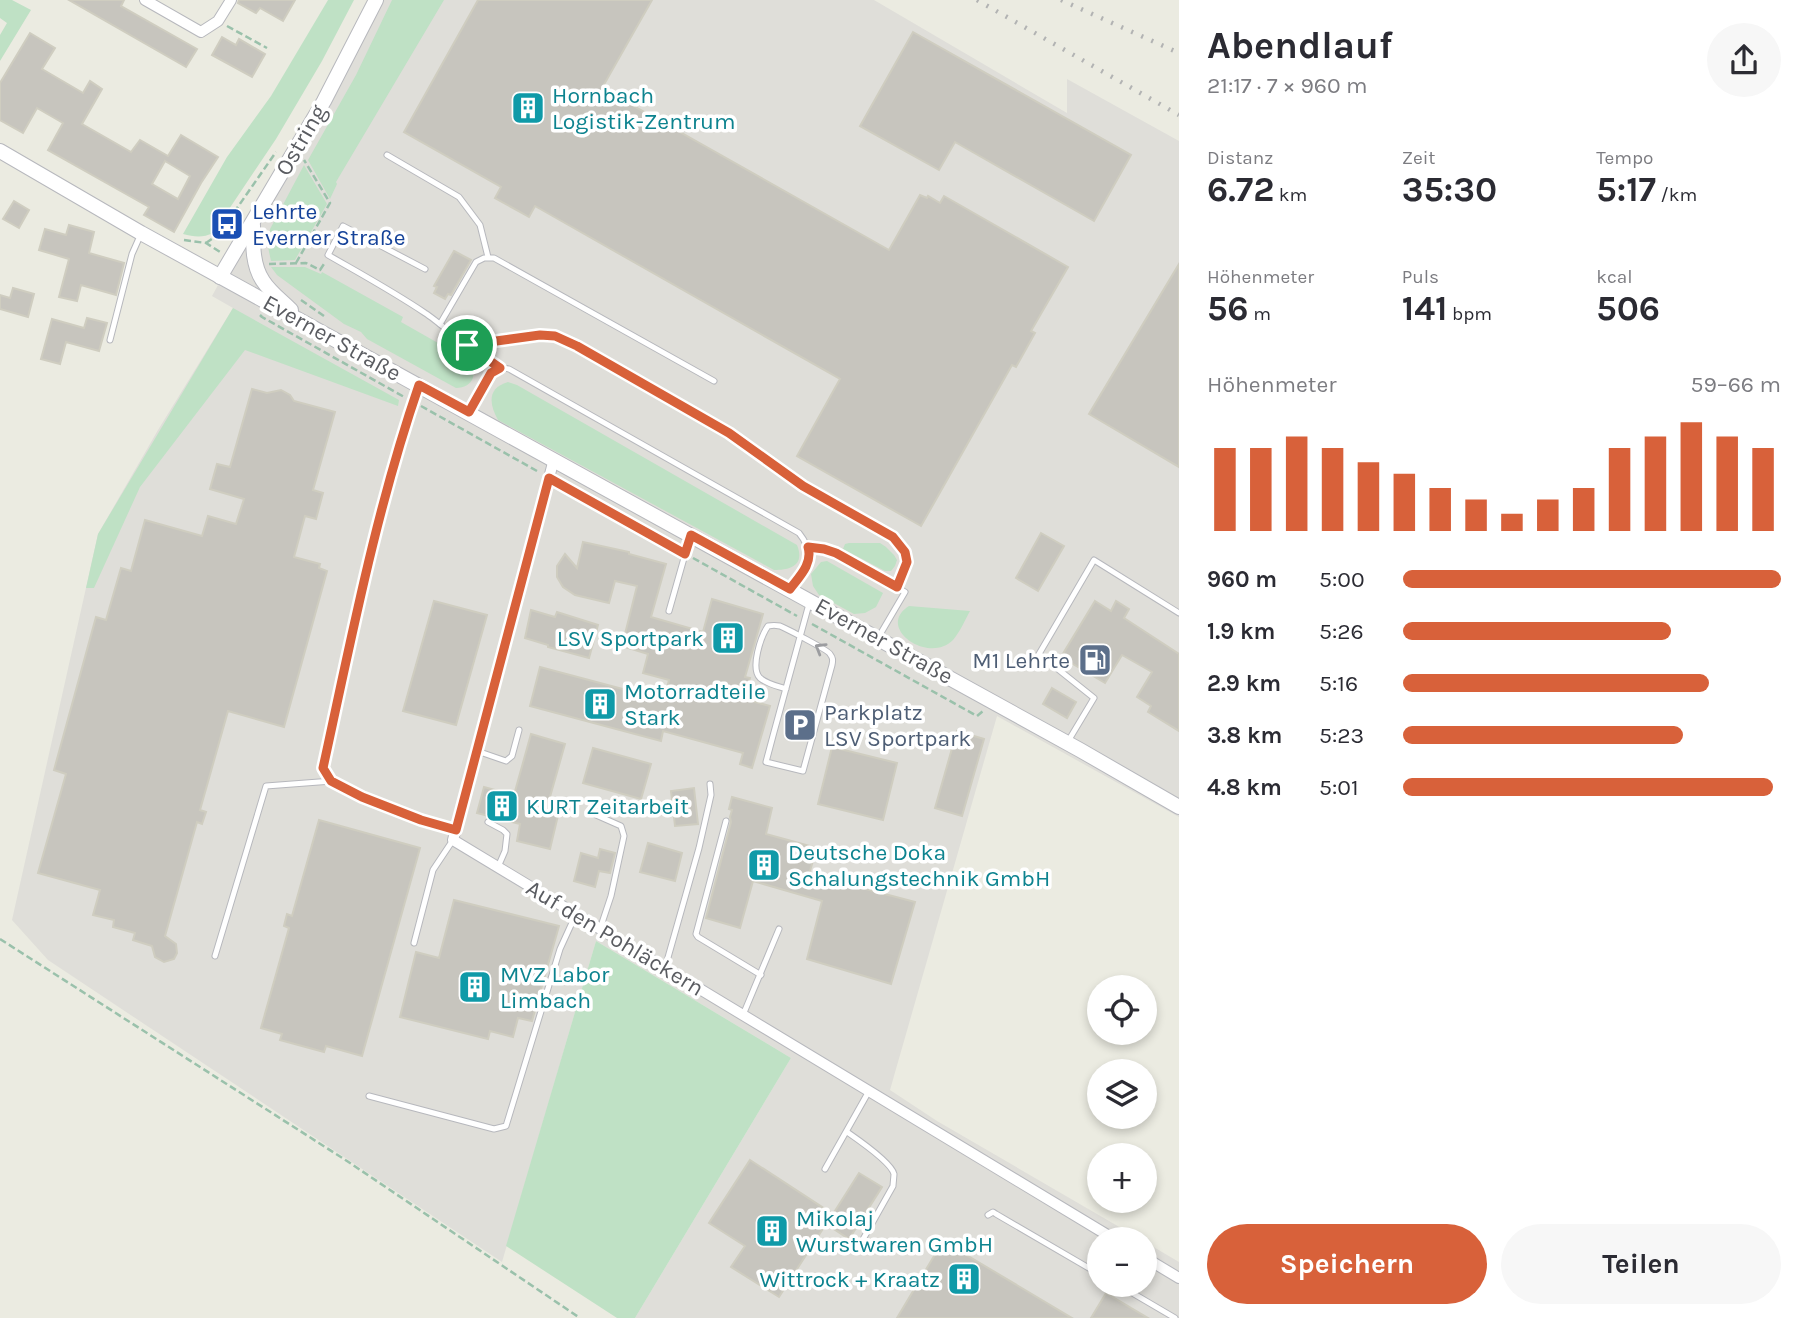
<!DOCTYPE html>
<html lang="de">
<meta charset="utf-8">
<style>
:root{--surface:#fff;--page:#f7f7f7;--text:#2b2b33;--muted:#7c7c81;--accent:#d8613a}
body{margin:0;font-family:Karla,sans-serif;background:var(--page);color:var(--text);height:100vh;display:flex;flex-direction:column;font-size:26px;white-space:nowrap}
*{box-sizing:border-box;margin:0}
p{font-size:23px;color:var(--muted)}
.icon{flex:none;width:38px;height:38px;fill:none;stroke:currentColor;stroke-width:2;stroke-linecap:round;stroke-linejoin:round}
.map{position:relative;flex:1;overflow:hidden}
.sheet{display:flex;flex-direction:column;background:var(--surface);width:630px}
.sheet>*{flex:none}
.tools{position:absolute;left:1087px;top:975px;display:grid;gap:14px}
.tools a{display:grid;place-items:center;width:70px;height:70px;border-radius:50%;background:var(--surface);box-shadow:0 4px 10px #0003;font-size:35px}
.pin{position:absolute;display:grid;place-items:center;width:60px;height:60px;color:#fff;margin:-30px;border:4px solid #fff;border-radius:50%;box-shadow:0 2px 7px #0007}
.round{display:grid;place-items:center;flex:none;width:74px;height:74px;border-radius:37px;background:var(--page)}
.head{display:flex;align-items:center;justify-content:space-between;height:119px;padding:0 28px}
h1{font-size:38px;font-weight:700;line-height:52px}
.stats{display:grid;grid-template-columns:repeat(3,1fr);gap:10px;height:119px;padding:7px 28px}
.stats div{display:grid;align-content:center}
.stats b{font-size:35px;font-weight:700}
.stats small{font-size:19px;font-weight:400}
.stats p{font-size:19px}
.chart{height:196px;padding:14px 28px}
.chart p{display:flex;justify-content:space-between}
.chart svg{width:100%;height:126px;margin-top:7px;stroke:var(--accent);stroke-width:6}
.action{display:flex;gap:14px;margin-top:auto;padding:14px 28px}
.action a{flex:1;height:80px;border-radius:42px;background:var(--accent);color:#fff;font-size:28px;font-weight:700;line-height:80px;text-align:center}
.action a+a{background:var(--page);color:var(--text)}
ul{padding:0 28px;list-style:none;font-size:23px}
li{display:grid;grid-template-columns:112px 84px 1fr;align-items:center;height:52px}
li i{height:18px;border-radius:9px;background:var(--accent)}
main{display:flex;flex:1;min-height:0}
.map>svg:first-child{display:block}
.industrial{fill:#dfded9}
.green{fill:#bfe1c5}
.building{fill:#c7c5be;stroke:#cfcdc0;stroke-width:2;fill-rule:evenodd}
.lines{fill:none;stroke-linecap:round;stroke-linejoin:round}
.service-casing{stroke:#b7b8bd;stroke-width:7}
.minor-casing{stroke:#b7b8bd;stroke-width:12}
.tertiary-casing{stroke:#b7b8bd;stroke-width:16}
.path{stroke:#9ac1ab;stroke-width:2.5;stroke-dasharray:7 3.5;stroke-linecap:butt}
.service{stroke:#fff;stroke-width:5}
.minor{stroke:#fff;stroke-width:10}
.tertiary{stroke:#fff;stroke-width:14}
.rail{stroke:#b2b3b3;stroke-width:4.5;stroke-dasharray:2 9;stroke-linecap:butt}
.oneway{stroke:#9c9da0}
.route-casing{stroke:#fff;stroke-width:14}
.route{stroke:#d8613a;stroke-width:9}
.labels{text-anchor:middle;dominant-baseline:central;stroke-width:7;stroke-linejoin:round;paint-order:stroke}
.culture-label{font-size:23px;fill:#0d838f;stroke:#fff;text-anchor:start}
.street-label{font-size:23px;fill:#5a5c61;stroke:#fff}
.transit-label{font-size:23px;fill:#164399;stroke:#fff;text-anchor:start}
.service-label{font-size:23px;fill:#4e5e75;stroke:#fff;text-anchor:end}
</style>
<main>
<div class="map">
<svg width="1179" height="1318" viewBox="0 0 1179 1318">
<rect width="100%" height="100%" fill="#ebebe1"/>
<polygon class="industrial" points="368,0 874,0 1067,113 1067,79 1179,141 1179,817 997,716 890,1090 937,1121 1140,1239 1099,1239 1099,1284 1144,1284 1145,1242 1179,1262 1179,1318 635,1318 791,1058 596,941 502,1262 48,960 12,920 98,534 158,430 233,308 212,296 252,223"/>
<g class="green">
<polygon points="0,0 12,0 31,10 0,61 0,35 7,23 0,18"/>
<path d="M 328,0 L 354,0 L 322,61 L 276,139 L 213,233 C 203,238 194,237 183,234 L 227,157 L 271,96 Z"/>
<polygon points="392,0 444,0 336,182 337,184 330,199 308,160 356,75"/>
<polygon points="304,165 327,204 295,260 271,261 268,247 270,229"/>
<path d="M 271,267 L 305,267 L 321,274 L 322,272 L 403,317 L 401,322 L 468,360 C 479,373 473,388 456,388 L 367,339 L 361,332 L 344,324 L 277,275 Z"/>
<polygon points="233,308 399,400 398,406 245,350 140,487 94,588 86,588 98,534"/>
<path d="M 508,382 L 517,385 L 797,545 C 805,565 791,570 774,570 L 498,420 C 489,404 487,388 508,382 Z"/>
<polygon points="849,543 880,543 886,547 894,555 897,560 895,566 891,571 885,571 843,549 845,544"/>
<polygon points="827,561 883,593 876,607 865,613 854,614 819,595 813,586 811,574 821,562"/>
<path d="M 909,606 L 970,611 C 965,620 960,632 953,640 C 928,665 875,627 909,606 Z"/>
<polygon points="596,941 791,1058 635,1318 617,1318 506,1246"/>
</g>
<g class="building">
<polygon points="69,0 124,0 121,6 197,49 186,67"/>
<polygon points="239,0 295,0 283,21 260,8 256,13 238,3"/>
<polygon points="478,0 652,0 602,88 889,250 920,195 927,198 928,196 940,203 944,196 1068,267 1031,331 1035,333 1016,367 1012,365 921,526 797,456 840,379 535,206 529,217 495,198 501,187 404,132"/>
<polygon points="913,32 1131,155 1094,221 955,142 939,170 860,126"/>
<path d="M 30,33 L 55,48 L 42,69 L 83,93 L 90,81 L 102,89 L 82,124 L 131,152 L 140,140 L 168,156 L 181,135 L 218,157 L 201,183 L 174,232 L 144,215 L 149,207 L 48,150 L 63,123 L 37,108 L 23,133 L 0,120 L 0,83 ZM 165,161 L 190,176 L 178,199 L 152,184 Z"/>
<polygon points="222,37 236,45 239,39 265,54 252,77 212,55"/>
<polygon points="14,201 29,210 19,228 3,219"/>
<polygon points="69,225 94,232 89,253 124,263 116,295 81,285 77,301 59,297 69,259 39,250 45,229 66,235"/>
<polygon points="454,251 471,260 451,295 448,294 445,299 434,293 437,287 434,286"/>
<polygon points="1179,264 1179,467 1089,414"/>
<polygon points="13,288 34,294 28,317 0,309 0,295 10,298"/>
<polygon points="87,318 107,323 99,351 66,342 60,364 41,359 52,319 84,328"/>
<polygon points="252,389 267,393 281,390 290,395 294,401 335,412 313,490 323,493 316,519 305,516 294,557 320,564 319,568 327,571 284,727 228,711 200,810 206,812 202,824 197,822 165,936 176,944 177,953 174,959 164,962 155,957 152,946 133,940 135,933 113,927 114,920 93,915 100,890 38,873 66,774 54,770 96,617 106,620 121,568 131,571 145,520 202,536 208,516 236,524 244,499 210,489 217,464 230,467"/>
<polygon points="1041,533 1064,546 1038,591 1016,578"/>
<polygon points="583,542 629,552 629,554 666,564 651,617 703,632 712,599 763,614 745,677 750,678 747,689 758,692 755,702 770,706 752,768 740,764 743,753 663,731 661,741 530,706 540,667 664,700 669,680 643,673 648,654 622,646 637,586 615,581 609,603 575,595 563,587 557,577 557,566 565,554 577,568"/>
<polygon points="434,601 487,615 456,725 403,711"/>
<polygon points="1095,601 1111,611 1116,601 1129,609 1124,618 1179,654 1179,731 1148,712 1151,706 1137,697 1152,672 1122,655 1105,683 1061,657"/>
<polygon points="531,610 555,617 557,612 598,625 589,658 548,647 548,645 525,638"/>
<polygon points="1052,688 1076,702 1067,718 1043,704"/>
<polygon points="957,731 984,739 962,816 935,808"/>
<polygon points="531,734 565,744 548,804 560,807 550,849 517,841 520,824 477,813 484,787 514,795"/>
<polygon points="832,747 897,763 883,820 818,804"/>
<polygon points="593,748 651,764 641,799 583,783"/>
<polygon points="694,788 698,824 675,826 671,791"/>
<polygon points="732,797 772,808 766,834 817,848 809,874 915,902 891,984 807,959 822,901 753,881 740,928 706,918 731,822 730,817 732,810 729,809"/>
<polygon points="319,820 420,848 362,1056 326,1046 324,1052 280,1040 282,1034 261,1028 289,928 284,926 287,914 292,916"/>
<polygon points="648,843 682,853 675,881 640,872"/>
<polygon points="600,849 615,853 610,873 599,871 595,887 574,881 581,853 598,858"/>
<polygon points="454,900 559,926 532,1021 518,1018 513,1037 490,1031 488,1039 400,1017 416,952 439,958"/>
<polygon points="750,1160 833,1214 859,1173 882,1187 849,1239 826,1224 779,1297 731,1267 745,1246 709,1223"/>
<polygon points="943,1241 1072,1318 897,1318"/>
<polygon points="1106,1293 1148,1318 1091,1318"/>
</g>
<g class="lines">
<defs>
<g id="service">
<polyline points="387,155 459,197 480,225 488,257"/>
<path d="M 425,269 L 343,226 L 328,255 C 361,274 394,292 425,313 C 447,327 485,367 509,369 L 799,533 C 818,557 805,568 790,589"/>
<polyline points="440,324 476,262 484,258 494,258 714,381"/>
<polyline points="110,340 132,254 140,236"/>
<polyline points="467,345 540,335 555,336 577,346 729,433 803,486 893,537 905,552 907,562 897,587"/>
<path d="M 418,388 C 374,511 351,641 323,768 L 332,781 L 362,797 L 421,820 L 456,830"/>
<polyline points="469,412 491,373 500,368"/>
<polyline points="808,547 824,549 836,553 905,592 878,638"/>
<polyline points="669,611 690,537"/>
<path d="M 786,689 C 777,686 767,684 760,678 C 750,668 761,636 768,626 C 774,625 774,625 780,626 C 785,628 828,650 830,654 C 833,658 833,660 832,665 L 803,771 L 766,762 C 780,709 795,656 809,604"/>
<polyline points="1067,743 1094,698 1039,654 1094,560 1179,613"/>
<polyline points="477,751 506,761 512,756 519,730"/>
<polyline points="596,815 621,826 624,836 611,896 600,929"/>
<polyline points="726,821 696,934 698,937 761,975"/>
<polyline points="488,822 503,830 507,834 505,851 498,867"/>
<polyline points="414,943 433,870 453,840"/>
<polyline points="215,956 266,786 332,781"/>
<polyline points="665,968 699,848 711,795 710,784"/>
<polyline points="743,1015 779,929"/>
<polyline points="369,1096 494,1129 506,1126 560,949 576,914"/>
<path d="M 847,1132 C 857,1139 891,1162 894,1174 C 894,1175 893,1185 893,1186 L 857,1250"/>
<polyline points="825,1169 869,1091"/>
<polyline points="988,1215 993,1212 996,1214 1099,1274"/>
<polyline points="1117,1284 1175,1318"/>
</g>
<g id="minor">
<polyline points="145,0 201,32 218,21 231,0"/>
<polyline points="554,459 453,840 1114,1239"/>
<polyline points="1144,1257 1179,1278"/>
</g>
<g id="tertiary">
<polyline points="0,151 141,233 1080,750 1179,807"/>
<path d="M 253,225 C 253,243 252,265 263,281 C 270,292 282,301 291,310"/>
<polyline points="220,277 324,101 376,0"/>
</g>
</defs>
<use href="#service" class="service-casing"/>
<use href="#minor" class="minor-casing"/>
<use href="#tertiary" class="tertiary-casing"/>
<g class="path">
<polyline points="227,26 267,48"/>
<polyline points="184,240 206,243 220,252"/>
<polyline points="206,243 219,234 276,152"/>
<polyline points="296,263 330,203 304,160"/>
<polyline points="269,264 306,263 320,270 324,264"/>
<polyline points="301,300 324,316"/>
<polyline points="260,315 262,317 406,398"/>
<polyline points="421,406 537,471"/>
<polyline points="558,483 678,550"/>
<polyline points="693,558 797,616"/>
<polyline points="812,624 977,716 983,711"/>
<polyline points="0,939 347,1161 580,1318"/>
</g>
<use href="#service" class="service"/>
<use href="#minor" class="minor"/>
<use href="#tertiary" class="tertiary"/>
<g class="rail">
<polyline points="977,0 1179,115"/>
<polyline points="1061,0 1179,53"/>
</g>
</g>
<defs><path id="oneway-chevron" d="M-2-3.5L2.5 0L-2 3.5" fill="none" stroke-width="1.6" stroke-linecap="round" stroke-linejoin="round" transform="scale(1.75)"/></defs>
<use class="oneway" href="#oneway-chevron" transform="translate(820 648) rotate(-149)"/>
<g class="lines">
<defs>
<path id="route" d="M 540,335 L 555,336 L 577,346 L 729,433 L 803,486 L 893,537 L 905,552 L 907,562 L 897,587 L 836,553 L 824,549 L 808,547 C 813,564 799,577 790,589 L 691,535 L 685,554 L 549,478 L 456,830 L 421,820 L 362,797 L 331,781 L 323,768 C 351,640 376,510 419,385 L 469,412 L 491,373 L 500,368 L 467,345 Z"/>
</defs>
<use href="#route" class="route-casing"/>
<use href="#route" class="route"/>
</g>
<defs>
<symbol id="building-square" viewBox="-11 -11 22 22"><rect x="-9" y="-9" width="18" height="18" rx="4" fill="#0f9aa8" stroke="#fff"/><path d="M-4-6H4V6H1V3H-1V6H-4ZM-2.5-4.3h1.7v1.8h-1.7ZM.8-4.3h1.7v1.8H.8ZM-2.5-1h1.7V.8h-1.7ZM.8-1h1.7V.8H.8Z" fill="#fff"/></symbol>
<symbol id="bus-square" viewBox="-11 -11 22 22"><rect x="-9" y="-9" width="18" height="18" rx="4" fill="#1a4fb4" stroke="#fff"/><path d="M-5-6H5V4H4V6H2V4H-2V6H-4V4H-5ZM-3.5-4V0h7V-4ZM-3.5 1.2v1.5H-2V1.2ZM2 1.2v1.5H3.5V1.2Z" fill="#fff"/></symbol>
<symbol id="fuel-square" viewBox="-11 -11 22 22"><rect x="-9" y="-9" width="18" height="18" rx="4" fill="#5c6f8a" stroke="#fff"/><path d="M-5.5-6h7V0h2V4h1.3V-2.5L3-4.5l.8-.8L6-3V5H2.5V1h-1V6h-7ZM-4.2-4.7v3.2H.2V-4.7Z" fill="#fff"/></symbol>
<symbol id="parking-square" viewBox="-11 -11 22 22"><rect x="-9" y="-9" width="18" height="18" rx="4" fill="#5c6f8a" stroke="#fff"/><path d="M-3.5-5.5H1a3.5 3.5 0 0 1 0 7H-1V5.5H-3.5ZM-1-3.4V-.6H.8a1.4 1.4 0 0 0 0-2.8Z" fill="#fff"/></symbol>
</defs>
<g fill-rule="evenodd">
<use href="#building-square" x="509" y="89" width="38" height="38"/>
<use href="#bus-square" x="208" y="205" width="38" height="38"/>
<use href="#building-square" x="709" y="619" width="38" height="38"/>
<use href="#fuel-square" x="1076" y="641" width="38" height="38"/>
<use href="#building-square" x="581" y="685" width="38" height="38"/>
<use href="#parking-square" x="781" y="706" width="38" height="38"/>
<use href="#building-square" x="483" y="787" width="38" height="38"/>
<use href="#building-square" x="745" y="846" width="38" height="38"/>
<use href="#building-square" x="456" y="968" width="38" height="38"/>
<use href="#building-square" x="753" y="1212" width="38" height="38"/>
<use href="#building-square" x="945" y="1260" width="38" height="38"/>
</g>
<g class="labels">
<g class="culture-label">
<text x="552" y="95">Hornbach<tspan x="552" dy="26">Logistik-Zentrum</tspan></text>
<text x="704" y="638" text-anchor="end">LSV Sportpark</text>
<text x="624" y="691">Motorradteile<tspan x="624" dy="26">Stark</tspan></text>
<text x="526" y="806">KURT Zeitarbeit</text>
<text x="788" y="852">Deutsche Doka<tspan x="788" dy="26">Schalungstechnik GmbH</tspan></text>
<text x="500" y="974">MVZ Labor<tspan x="500" dy="26">Limbach</tspan></text>
<text x="796" y="1218">Mikolaj<tspan x="796" dy="26">Wurstwaren GmbH</tspan></text>
<text x="940" y="1279" text-anchor="end">Wittrock + Kraatz</text>
</g>
<g class="street-label">
<text transform="translate(301 140) rotate(-60)">Ostring</text>
<text transform="translate(332 338) rotate(29)">Everner Straße</text>
<text transform="translate(884 641) rotate(29)">Everner Straße</text>
<text transform="translate(615 938) rotate(31)">Auf den Pohläckern</text>
</g>
<g class="transit-label">
<text x="252" y="211">Lehrte<tspan x="252" dy="26">Everner Straße</tspan></text>
</g>
<g class="service-label">
<text x="1070" y="660">M1 Lehrte</text>
<text x="824" y="712" text-anchor="start">Parkplatz<tspan x="824" dy="26">LSV Sportpark</tspan></text>
</g>
</g>
</svg>
<div class="tools">
<a><svg class="icon" aria-label="locate" viewBox="0 0 24 24"><circle cx="12" cy="12" r="6"/><path d="M12 2v4M12 18v4M2 12h4M18 12h4"/></svg></a>
<a><svg class="icon" aria-label="layers" viewBox="0 0 24 24"><path d="M12 4l9 5-9 5-9-5zM3 14l9 5 9-5"/></svg></a>
<a>+</a>
<a>−</a>
</div>
<div class="pin" style="left:467px;top:345px;background:#1e9e55"><svg class="icon" aria-label="arrive" viewBox="0 0 24 24"><path d="M6 21V4h12l-3 4 3 4H6"/></svg></div>
</div>
<section class="sheet">
<div class="head"><div><h1>Abendlauf</h1><p>21:17 · 7 × 960 m</p></div><a class="round"><svg class="icon" aria-label="share" viewBox="0 0 24 24"><path d="M12 15V3M7 8l5-5 5 5M5 13v7h14v-7"/></svg></a></div>
<div class="stats">
<div><p>Distanz</p><b>6.72<small> km</small></b></div>
<div><p>Zeit</p><b>35:30</b></div>
<div><p>Tempo</p><b>5:17<small> /km</small></b></div>
</div>
<div class="stats">
<div><p>Höhenmeter</p><b>56<small> m</small></b></div>
<div><p>Puls</p><b>141<small> bpm</small></b></div>
<div><p>kcal</p><b>506</b></div>
</div>
<div class="chart"><p><span>Höhenmeter</span>59–66 m</p>
<svg viewBox="0 0 160 44" preserveAspectRatio="none"><path d="M5 44V15M15 44V15M25 44V11M35 44V15M45 44V20M55 44V24M65 44V29M75 44V33M85 44V38M95 44V33M105 44V29M115 44V15M125 44V11M135 44V6M145 44V11M155 44V15"/></svg>
</div>
<ul>
<li><b>960 m</b>5:00<i style="width:100%"></i></li>
<li><b>1.9 km</b>5:26<i style="width:71%"></i></li>
<li><b>2.9 km</b>5:16<i style="width:81%"></i></li>
<li><b>3.8 km</b>5:23<i style="width:74%"></i></li>
<li><b>4.8 km</b>5:01<i style="width:98%"></i></li>
</ul>
<div class="action"><a>Speichern</a><a>Teilen</a></div>
</section>
</main>
